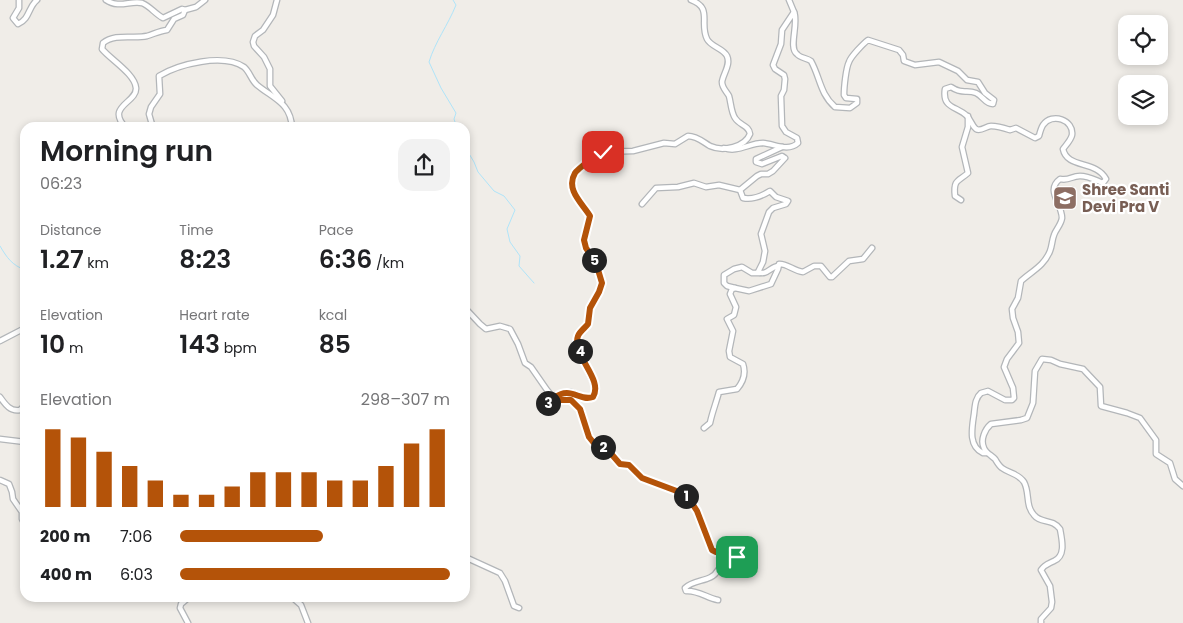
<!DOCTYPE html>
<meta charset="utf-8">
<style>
:root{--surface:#fff;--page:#f2f2f2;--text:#202124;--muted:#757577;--accent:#b45309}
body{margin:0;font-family:Poppins,sans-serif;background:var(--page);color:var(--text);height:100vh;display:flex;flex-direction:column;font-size:19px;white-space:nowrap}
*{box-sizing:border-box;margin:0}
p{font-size:16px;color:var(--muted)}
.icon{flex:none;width:28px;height:28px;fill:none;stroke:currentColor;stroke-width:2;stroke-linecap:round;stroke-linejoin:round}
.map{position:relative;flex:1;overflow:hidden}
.sheet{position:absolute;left:20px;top:122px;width:450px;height:480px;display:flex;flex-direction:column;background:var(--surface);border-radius:15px;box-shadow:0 2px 8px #0003}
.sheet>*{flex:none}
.tools{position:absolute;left:1118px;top:15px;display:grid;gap:10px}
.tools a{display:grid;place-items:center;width:50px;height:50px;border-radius:10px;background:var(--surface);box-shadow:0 2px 8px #0003;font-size:25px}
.pin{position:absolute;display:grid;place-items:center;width:42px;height:42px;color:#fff;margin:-21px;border-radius:10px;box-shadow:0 2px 8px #0006}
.km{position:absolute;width:25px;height:25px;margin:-12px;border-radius:50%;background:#222;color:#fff;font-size:14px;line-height:25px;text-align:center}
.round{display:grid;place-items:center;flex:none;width:52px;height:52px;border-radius:15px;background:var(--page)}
.headline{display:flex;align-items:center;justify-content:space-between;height:85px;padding:0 20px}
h1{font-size:28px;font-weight:600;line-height:38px}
.stats{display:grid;grid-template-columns:repeat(3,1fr);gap:8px;height:85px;padding:5px 20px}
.stats div{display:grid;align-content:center}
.stats b{font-size:25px;font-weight:600}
.stats small{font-size:14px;font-weight:400}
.stats p{font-size:14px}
.chart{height:140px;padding:10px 20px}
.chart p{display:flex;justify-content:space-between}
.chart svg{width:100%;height:90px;margin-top:5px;stroke:var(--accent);stroke-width:6}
ul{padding:0 20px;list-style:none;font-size:16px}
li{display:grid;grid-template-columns:80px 60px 1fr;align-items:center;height:38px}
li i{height:12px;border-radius:6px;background:var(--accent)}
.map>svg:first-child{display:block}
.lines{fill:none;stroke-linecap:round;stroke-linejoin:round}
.stream{stroke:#afe4f9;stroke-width:1}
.minor-casing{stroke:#b3b6b9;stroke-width:7}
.minor{stroke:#fff;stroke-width:4.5}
.route-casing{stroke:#fff;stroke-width:10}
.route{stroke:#b45309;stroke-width:6}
.labels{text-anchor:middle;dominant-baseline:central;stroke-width:4.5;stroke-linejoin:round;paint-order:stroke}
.education-label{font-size:15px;font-weight:bold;fill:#785e54;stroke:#fff;text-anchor:start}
</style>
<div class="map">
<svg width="1183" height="623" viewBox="0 0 1183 623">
<rect width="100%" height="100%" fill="#f0ede8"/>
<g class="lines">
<g class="stream">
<path d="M 453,0 L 456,5 C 448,25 435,42 429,62 L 441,88 L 456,113 L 454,119 L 457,128"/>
<polyline points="465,147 474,162 478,172 494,191 504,196 515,210 507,229 510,242 520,256 519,266 534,283"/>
<path d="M 0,246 C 7,258 12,265 25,270"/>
</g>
<defs>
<g id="minor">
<path d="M 19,0 L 19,8 L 13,18 L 18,24 C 30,19 28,7 37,0"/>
<path d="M 106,0 C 119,9 131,0 142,3 C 150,6 155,14 163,18 L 182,9 L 185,10 L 183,15 L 174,19 L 167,30 C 159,31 154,34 147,36 C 133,39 115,33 103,43 L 102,49 C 110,59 135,74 136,88 C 137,103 105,106 126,128"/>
<polyline points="277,0 273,15 263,30 255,36 253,42 254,46 264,57 270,69 270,86 282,101"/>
<polyline points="789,0 794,12"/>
<polyline points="185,10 196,7 205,0"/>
<path d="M 153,128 L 149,114 L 151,107 L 160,94 L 159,76 C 179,64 223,53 244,67 C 250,72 251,80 257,85 C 274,99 291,103 292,128"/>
<path d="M 724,148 C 738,153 749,143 763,143 C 775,144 788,152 798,143 L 797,138 L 786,132 L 782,126 L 781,96 L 784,90 L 785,79 L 784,75 L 775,69 L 773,65 L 781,44 L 782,30 L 794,12 C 799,23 788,48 797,54 C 800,58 807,58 811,61 C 820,77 820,94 835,107 L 850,108 L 857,103 L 857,99 L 846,98 L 844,95 C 844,87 846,68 849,62 C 851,56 864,43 868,40 L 899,50 L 903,55 L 904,61 L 915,65 L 939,62 L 958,71 L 967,80 L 978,82 L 985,93 L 994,100 L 993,104 C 985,104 983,96 976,93 C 966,89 963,95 951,87 L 945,89 C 942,109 957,106 967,116 C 971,120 972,126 976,129 C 981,132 986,126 991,126 C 997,126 1004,128 1010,130 L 1016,128 L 1035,138 L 1039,136 C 1040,132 1041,128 1043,125 C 1052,112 1074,120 1072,135 C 1071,140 1066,145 1063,149 C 1067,169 1096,160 1106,179 L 1103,183 C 1095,180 1089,176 1080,176 C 1071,176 1070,181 1060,179 C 1045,190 1062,204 1062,218 C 1061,225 1056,229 1054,235 C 1052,240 1052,246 1050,251 C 1044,266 1032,271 1021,281 L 1018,298 L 1012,309 L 1013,318 L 1018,332 L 1019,343 L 1007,359 L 1004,367 L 1013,388 L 1014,398 L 1012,400 L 1005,400 L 988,391 L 981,393 C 975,398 975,406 974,414 C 972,428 968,446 983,453 L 987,453"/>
<path d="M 961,200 L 955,196 C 953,179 959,181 968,173 L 962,147 L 968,127 L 968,116"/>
<polyline points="642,204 656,188 678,187 694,183 706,187 719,185 740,190"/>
<path d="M 778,266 C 770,267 767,276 758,272 L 763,262 L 765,251 L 761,234 L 769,212 L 773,208 L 786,204 L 788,201 L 776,197 L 770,191 C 762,196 753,200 743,198 L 740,190 L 757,176 L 761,174 L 768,174 L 773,171 L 785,158 L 782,156 L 762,164 L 756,162 L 756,159 L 782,147"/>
<polyline points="735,288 727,286 724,283 724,275 734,269 742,267 752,273 760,273"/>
<path d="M 465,308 L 480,324 L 486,329 L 500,326 L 510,329 L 518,344 L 525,363 L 531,367 L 547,390 L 552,396 L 571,392 L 589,399 L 593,397 L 596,389 C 592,377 574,347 578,336 C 580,331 585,328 589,324 L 590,308 L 599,292 L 602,283 L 596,263 L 587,249 L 584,241 L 591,216 C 578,195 561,189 583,165 C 588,160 592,155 598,152 L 633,151 L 664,143 L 675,144 L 688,136 C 697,136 703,142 710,146 C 723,152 745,147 750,134 C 749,125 740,126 735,118 C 731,112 731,103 729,96 C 727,92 722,88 722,82 C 723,74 731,65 727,56 C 723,48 711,47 707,39 C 699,23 713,8 691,0"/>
<polyline points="0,341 25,328"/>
<path d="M 557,396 L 547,404 L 544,408 L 545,411 L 547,411 L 559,400 L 571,399 L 580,409 L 589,437 L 593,442 L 607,449 L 617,462 L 620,464 L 629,465 L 642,478 L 682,493 L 690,500 L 697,511 L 712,549 L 717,552 L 730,551 L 725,559 L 726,561 L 740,557 L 739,559 C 732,565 727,568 718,570 C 711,583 695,578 685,588 L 686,591 C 698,590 707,598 718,600"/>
<path d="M 0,397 C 5,404 10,412 20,410 L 25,405"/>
<path d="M 704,428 L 710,423 C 712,413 716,403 719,392 L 737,389 C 743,382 746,373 743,364 L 730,357 L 729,351 L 733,331 L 727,319 L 734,315 L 736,307 L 730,294 L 732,289 L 735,288 L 749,291 L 771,284 L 778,269 L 779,264 C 786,263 794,271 803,272 L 814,266 L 821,266 L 830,277 L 832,277 L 849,261 L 863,259 L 872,248"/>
<polyline points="0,439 25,442"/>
<polyline points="0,480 9,484 12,492 13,499 22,512 22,519 25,525"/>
<polyline points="465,545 465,557 500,573 505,581 514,606 519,608"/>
<polyline points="188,598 181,604 180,608 188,623"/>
<polyline points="293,598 301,605 308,623"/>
<path d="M 1041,623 L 1041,619 L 1051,608 L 1052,602 L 1050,586 L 1041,570 C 1045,564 1048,564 1054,561 C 1066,556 1062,540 1060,529 C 1052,518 1041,524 1034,515 C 1025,505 1030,493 1024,482 C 1018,473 1010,474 1002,468 C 999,466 997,462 995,459 C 991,455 986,453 984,448 C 980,440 985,429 991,424 L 1021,420 L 1027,418 L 1033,403 L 1035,371 L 1042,359 L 1051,360 L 1060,364 L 1083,369 L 1100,387 L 1101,406 L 1127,413 L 1140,418 L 1156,440 L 1156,454 L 1170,463 L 1175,479 L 1183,486"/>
</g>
</defs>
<use href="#minor" class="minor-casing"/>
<use href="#minor" class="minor"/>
</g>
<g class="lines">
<defs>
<path id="route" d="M 603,152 C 595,151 591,156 587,162 C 583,166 578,169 575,173 C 565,190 583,204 590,216 L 584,240 L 586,248 L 596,263 L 602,283 L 599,292 L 590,308 L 588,324 C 585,328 580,331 578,336 C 571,355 604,379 593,397 C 579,402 571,385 554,398 C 549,402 546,404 544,410 L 547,411 L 560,400 L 571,400 L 580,409 L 589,437 L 593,442 L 607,449 L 620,464 L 629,465 L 642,478 L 682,493 L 690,500 L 697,511 L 712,550 L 716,552 L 730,551 L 725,559 L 726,560 L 737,557"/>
</defs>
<use href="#route" class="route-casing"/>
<use href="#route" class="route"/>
</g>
<defs>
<symbol id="school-square" viewBox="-11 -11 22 22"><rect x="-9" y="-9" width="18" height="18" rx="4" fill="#8d6e63" stroke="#fff"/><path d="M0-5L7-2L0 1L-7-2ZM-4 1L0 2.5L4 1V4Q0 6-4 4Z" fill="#fff"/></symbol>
</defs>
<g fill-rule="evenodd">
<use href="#school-square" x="1051" y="184" width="28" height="28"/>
</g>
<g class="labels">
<g class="education-label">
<text x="1082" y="189">Shree Santi<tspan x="1082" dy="17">Devi Pra V</tspan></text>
</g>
</g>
</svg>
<div class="tools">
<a><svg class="icon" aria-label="locate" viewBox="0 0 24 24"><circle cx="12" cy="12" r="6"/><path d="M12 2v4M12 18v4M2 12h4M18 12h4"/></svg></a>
<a><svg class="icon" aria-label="layers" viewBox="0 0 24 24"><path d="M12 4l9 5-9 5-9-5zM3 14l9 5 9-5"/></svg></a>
</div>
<div class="pin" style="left:737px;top:557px;background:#1e9e55"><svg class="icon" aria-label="arrive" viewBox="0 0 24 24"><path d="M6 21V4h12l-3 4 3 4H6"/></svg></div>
<div class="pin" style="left:603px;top:152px;background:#d93025"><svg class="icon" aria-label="check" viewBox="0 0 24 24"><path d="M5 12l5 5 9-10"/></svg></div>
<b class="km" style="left:686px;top:496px">1</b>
<b class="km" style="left:603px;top:447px">2</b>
<b class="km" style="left:548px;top:403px">3</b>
<b class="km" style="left:580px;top:351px">4</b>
<b class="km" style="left:594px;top:260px">5</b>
<section class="sheet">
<div class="headline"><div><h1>Morning run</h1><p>06:23</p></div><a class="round"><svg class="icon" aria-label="share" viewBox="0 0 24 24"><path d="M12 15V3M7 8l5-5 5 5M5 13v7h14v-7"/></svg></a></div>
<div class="stats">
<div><p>Distance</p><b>1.27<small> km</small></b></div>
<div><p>Time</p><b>8:23</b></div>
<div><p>Pace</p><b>6:36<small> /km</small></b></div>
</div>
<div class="stats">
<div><p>Elevation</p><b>10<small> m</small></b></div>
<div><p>Heart rate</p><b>143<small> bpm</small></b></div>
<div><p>kcal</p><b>85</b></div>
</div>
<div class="chart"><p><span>Elevation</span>298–307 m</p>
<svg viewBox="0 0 160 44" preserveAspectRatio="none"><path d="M5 44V6M15 44V10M25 44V17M35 44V24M45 44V31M55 44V38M65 44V38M75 44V34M85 44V27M95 44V27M105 44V27M115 44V31M125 44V31M135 44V24M145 44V13M155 44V6"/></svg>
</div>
<ul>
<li><b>200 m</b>7:06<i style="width:53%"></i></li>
<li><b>400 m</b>6:03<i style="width:100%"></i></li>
</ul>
</section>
</div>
